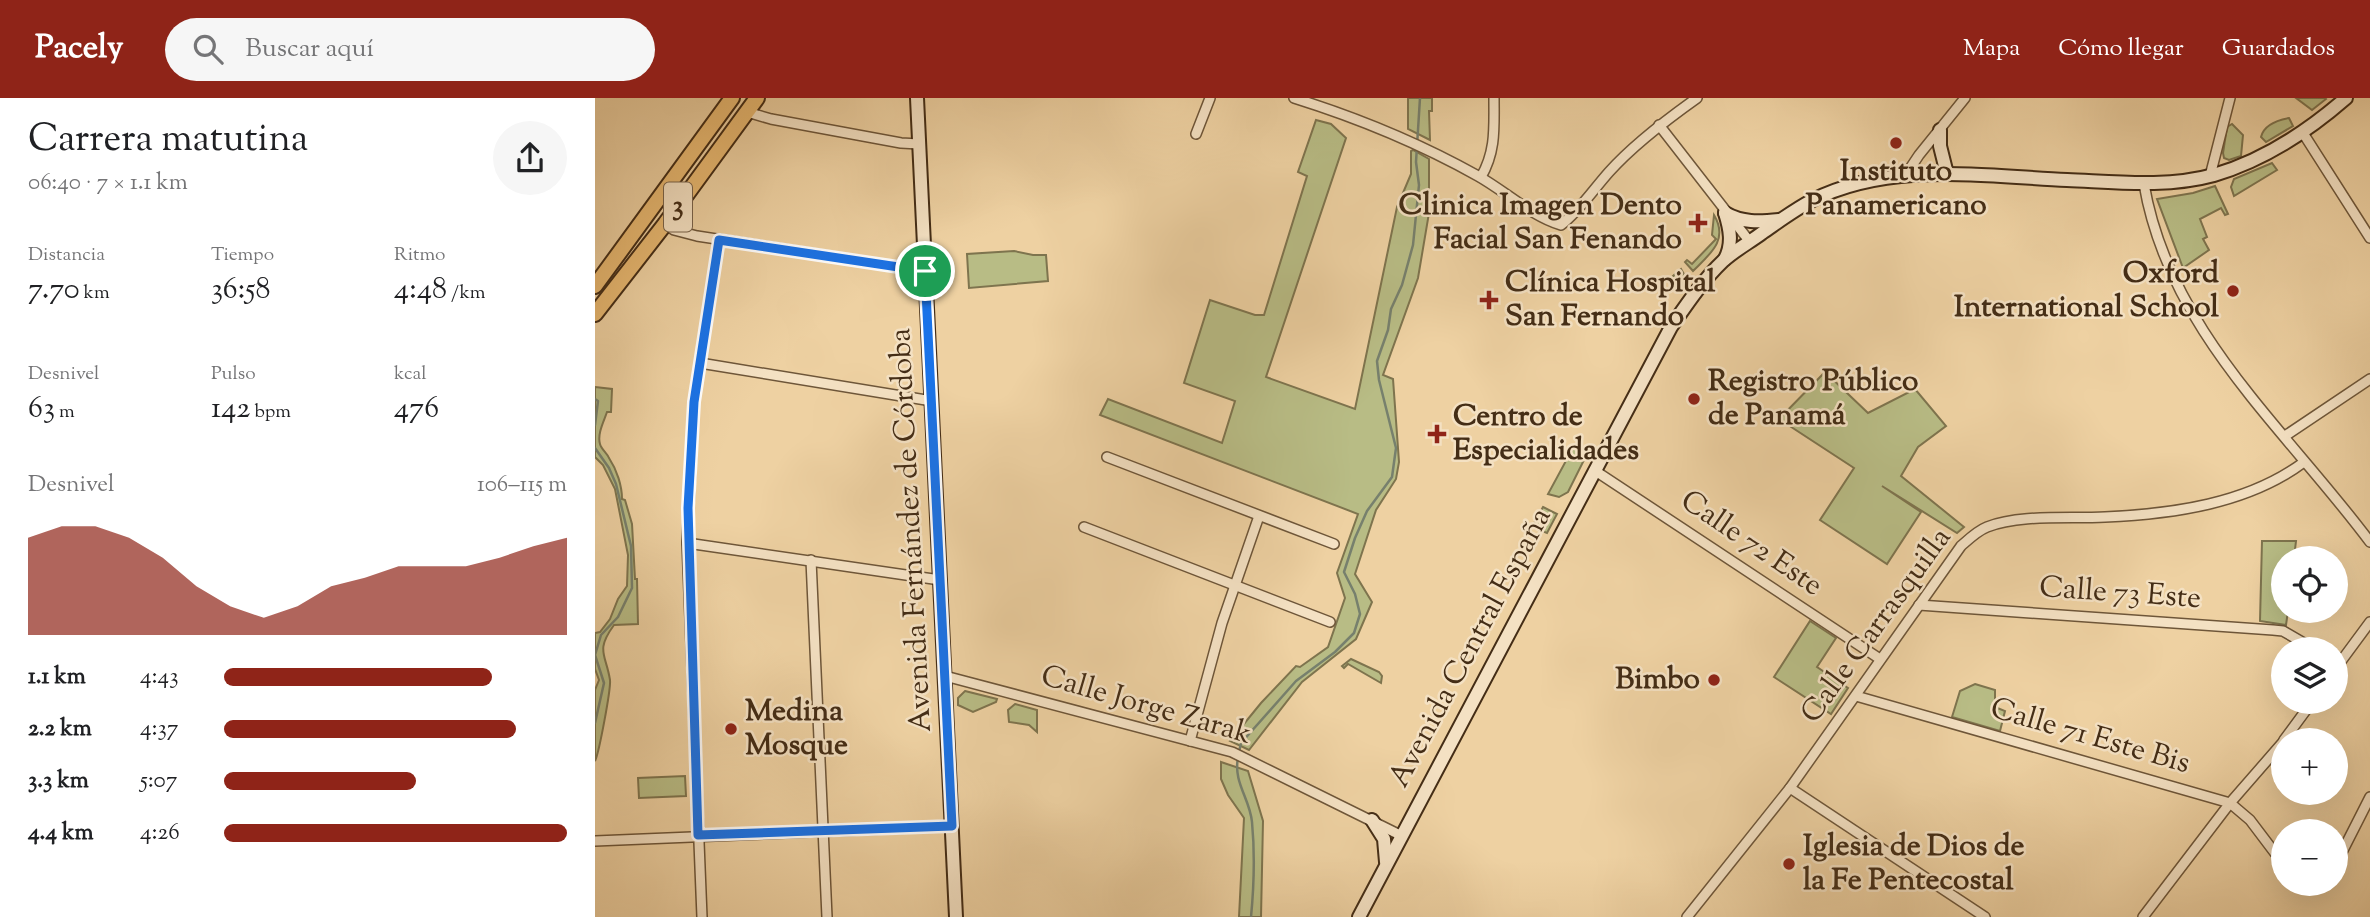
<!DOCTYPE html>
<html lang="es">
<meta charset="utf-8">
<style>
:root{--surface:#fff;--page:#f6f6f6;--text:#202124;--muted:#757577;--accent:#8f2418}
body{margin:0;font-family:"Sorts Mill Goudy",serif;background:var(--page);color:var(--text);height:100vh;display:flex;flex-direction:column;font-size:26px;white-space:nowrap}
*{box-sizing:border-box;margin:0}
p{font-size:23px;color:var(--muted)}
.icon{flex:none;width:38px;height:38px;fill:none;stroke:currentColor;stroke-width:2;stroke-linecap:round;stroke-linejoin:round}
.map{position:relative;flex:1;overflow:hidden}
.drawer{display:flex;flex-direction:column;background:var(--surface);width:595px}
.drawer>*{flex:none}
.fabs{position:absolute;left:1676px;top:448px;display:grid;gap:14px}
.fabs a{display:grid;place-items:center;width:77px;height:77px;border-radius:50%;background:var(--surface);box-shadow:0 7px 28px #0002;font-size:35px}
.pin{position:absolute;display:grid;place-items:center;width:60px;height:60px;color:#fff;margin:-30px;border:4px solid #fff;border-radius:50%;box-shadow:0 2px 7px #0007}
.round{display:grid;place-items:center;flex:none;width:74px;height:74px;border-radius:37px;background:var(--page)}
.overview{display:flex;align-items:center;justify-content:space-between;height:119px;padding:0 28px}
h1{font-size:38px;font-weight:600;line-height:52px}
.metrics{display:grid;grid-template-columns:repeat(3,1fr);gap:10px;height:119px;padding:7px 28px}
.metrics div{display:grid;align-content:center}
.metrics b{font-size:30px;font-weight:600}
.metrics small{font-size:19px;font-weight:400}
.metrics p{font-size:19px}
.chart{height:196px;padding:14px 28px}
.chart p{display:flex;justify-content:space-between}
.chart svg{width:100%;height:126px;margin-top:7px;fill:var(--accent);opacity:.7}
ul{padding:0 28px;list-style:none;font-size:23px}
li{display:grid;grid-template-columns:112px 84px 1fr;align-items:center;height:52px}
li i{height:18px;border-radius:9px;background:var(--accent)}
header{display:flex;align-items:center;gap:42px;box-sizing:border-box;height:98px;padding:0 35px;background:var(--accent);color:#fff}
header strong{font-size:33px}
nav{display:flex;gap:38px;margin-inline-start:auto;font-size:24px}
.search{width:490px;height:63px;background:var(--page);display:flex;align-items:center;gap:18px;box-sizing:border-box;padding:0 24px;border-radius:38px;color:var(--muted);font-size:26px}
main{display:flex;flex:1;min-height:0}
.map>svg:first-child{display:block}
.green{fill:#b8bc85;stroke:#7e744e;stroke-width:2}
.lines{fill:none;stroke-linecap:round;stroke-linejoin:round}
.stream{stroke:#77806d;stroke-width:2.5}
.street-casing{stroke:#6e5639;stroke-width:12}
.secondary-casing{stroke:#442d16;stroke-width:16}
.primary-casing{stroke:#442d16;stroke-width:18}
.street{stroke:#f4e1c3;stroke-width:9}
.secondary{stroke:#f4e1c3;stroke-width:12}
.primary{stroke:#e7b871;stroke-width:14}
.route-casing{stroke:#fff;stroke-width:14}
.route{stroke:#1a73e8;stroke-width:9}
.poi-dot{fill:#8f2418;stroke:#f4e1c3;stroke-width:2.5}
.labels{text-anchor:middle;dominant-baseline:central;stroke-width:5;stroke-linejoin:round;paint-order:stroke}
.shield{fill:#f4e1c3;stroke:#79634a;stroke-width:2}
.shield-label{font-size:28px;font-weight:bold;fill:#442d16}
.poi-label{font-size:30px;font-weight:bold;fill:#442d16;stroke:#f4e1c3;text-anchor:start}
.street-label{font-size:30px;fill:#442d16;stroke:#f4e1c3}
</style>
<header>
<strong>Pacely</strong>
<div class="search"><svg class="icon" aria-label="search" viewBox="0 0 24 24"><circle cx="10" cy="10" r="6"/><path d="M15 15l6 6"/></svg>Buscar aquí</div>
<nav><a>Mapa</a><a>Cómo llegar</a><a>Guardados</a></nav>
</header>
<main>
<section class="drawer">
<div class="overview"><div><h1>Carrera matutina</h1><p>06:40 · 7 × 1.1 km</p></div><a class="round"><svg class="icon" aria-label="share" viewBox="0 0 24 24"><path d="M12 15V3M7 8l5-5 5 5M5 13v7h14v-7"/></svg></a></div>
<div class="metrics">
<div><p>Distancia</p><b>7.70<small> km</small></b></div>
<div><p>Tiempo</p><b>36:58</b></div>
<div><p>Ritmo</p><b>4:48<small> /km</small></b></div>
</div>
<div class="metrics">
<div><p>Desnivel</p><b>63<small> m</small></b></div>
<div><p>Pulso</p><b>142<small> bpm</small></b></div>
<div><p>kcal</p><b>476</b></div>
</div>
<div class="chart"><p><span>Desnivel</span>106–115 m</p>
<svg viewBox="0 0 160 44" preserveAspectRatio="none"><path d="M0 44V10L10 6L20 6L30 10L40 17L50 27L60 34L70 38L80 34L90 27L100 24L110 20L120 20L130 20L140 17L150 13L160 10V44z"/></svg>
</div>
<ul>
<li><b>1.1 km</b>4:43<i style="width:78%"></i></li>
<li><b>2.2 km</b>4:37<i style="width:85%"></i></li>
<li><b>3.3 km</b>5:07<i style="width:56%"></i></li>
<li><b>4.4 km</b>4:26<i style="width:100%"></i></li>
</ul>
</section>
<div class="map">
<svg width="1775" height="819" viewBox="0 0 1775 819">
<rect width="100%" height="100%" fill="#eed1a2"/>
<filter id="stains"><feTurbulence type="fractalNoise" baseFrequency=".00286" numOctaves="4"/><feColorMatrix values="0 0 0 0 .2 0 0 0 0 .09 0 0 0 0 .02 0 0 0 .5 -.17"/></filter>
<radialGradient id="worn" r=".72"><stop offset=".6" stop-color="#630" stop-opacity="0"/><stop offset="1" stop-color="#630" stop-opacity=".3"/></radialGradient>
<g class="green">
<polygon points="813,0 837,0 837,13 834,13 835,42 813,31"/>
<polygon points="1701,0 1730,0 1731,1 1717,12"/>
<path d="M 1694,20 L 1698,28 L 1671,44 L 1666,39 C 1669,26 1683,22 1694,20 Z"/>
<polygon points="721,22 736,26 751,40 671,279 760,311 802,109 816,76 816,53 818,52 834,61 834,115 823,180 788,277 798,281 804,364 801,381 781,412 760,476 777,504 761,541 707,584 654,652 635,643 666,605 701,568 705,569 733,549 750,500 742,475 763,416 505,317 513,301 627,345 640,303 589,285 615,202 660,217 669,217 712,78 703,74"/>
<polygon points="1637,26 1648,37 1646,58 1634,62 1629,60 1628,55 1632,29"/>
<polygon points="1677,65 1682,72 1639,98 1636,89 1639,81"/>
<polygon points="1620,88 1633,116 1630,117 1626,110 1605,121 1612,139 1608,141 1614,152 1588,170 1562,101 1598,95"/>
<path d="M 1119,117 C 1134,142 1115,156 1098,173 L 1090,164 L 1092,162 L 1097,166 L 1121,141 L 1117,137 Z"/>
<polygon points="419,153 438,157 451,157 453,183 374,190 372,156"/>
<polygon points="1086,171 1093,183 1088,192 1081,187 1082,185 1078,178"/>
<polygon points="1230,274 1273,315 1320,291 1351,328 1323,349 1306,378 1369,429 1362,435 1287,388 1326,414 1292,466 1225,422 1259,370 1184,321"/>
<path d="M 0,289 L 17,291 L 16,314 L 12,314 C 9,323 2,336 5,346 C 6,351 12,355 14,360 C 22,372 27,388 27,401 L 30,402 L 37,426 L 40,481 L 42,481 L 43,526 L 19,527 C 0,553 11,556 15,582 C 16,591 4,655 0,663 L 0,592 L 4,582 L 0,571 L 0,535 L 5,534 L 15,521 L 23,501 L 32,488 L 33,457 L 20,391 L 8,367 L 0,359 Z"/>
<polygon points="979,348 993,354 973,394 964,399 953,396"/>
<polygon points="948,409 962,416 952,435 937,429"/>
<polygon points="1667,443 1701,443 1699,460 1689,460 1689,513 1693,513 1691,527 1665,523"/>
<polygon points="1215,523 1241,540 1222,569 1253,590 1236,616 1179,579"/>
<polygon points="756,561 784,574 787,578 786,585 753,566 749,570 747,568"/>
<polygon points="1380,586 1400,592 1400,609 1410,613 1405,633 1357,619 1365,593"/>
<polygon points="370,593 402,601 401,604 378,614 363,607 363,600"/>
<polygon points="420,606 442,612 442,634 434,627 414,624 413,612"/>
<polygon points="626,664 653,673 668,723 666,819 644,819 649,720 633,697 626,681"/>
<polygon points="90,678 91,698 44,700 43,680"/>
</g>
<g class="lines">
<g class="stream">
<polyline points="0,301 3,303 0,327"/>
<polyline points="0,350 14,370 21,386 36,448 37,490 23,519 6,537 0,557 9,585 0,625"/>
<polyline points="644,654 646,645 701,583 740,554 759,535 765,516 760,496 749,474 760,440 772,413 797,379 801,350 784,282 782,263 793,232 796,211 807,187 818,147 824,87 821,64 825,0"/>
<path d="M 643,660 C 638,684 655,701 657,724 C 660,756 659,788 656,819"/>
</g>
<defs>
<g id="street">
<path d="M 699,0 C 763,20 824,45 883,78 C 910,93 936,118 966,127 C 985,112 998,92 1014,74 C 1039,46 1071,22 1102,0"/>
<polyline points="152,14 176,21 306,45 324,46"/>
<polyline points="1064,27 1155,144"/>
<polyline points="1708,35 1775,140"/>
<polyline points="601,36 615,0"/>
<polyline points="1310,78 1324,57 1370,0"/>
<polyline points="1615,78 1635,0"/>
<path d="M 886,79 C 901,53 899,30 899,0"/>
<path d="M 1549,86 C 1574,233 1690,330 1775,444"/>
<polyline points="70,126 79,132 102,138 330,173"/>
<polyline points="105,265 337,303"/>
<polyline points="1690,338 1775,281"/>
<polyline points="512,359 739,446"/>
<polyline points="999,372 1285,561"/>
<polyline points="489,429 735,524"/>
<polyline points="92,445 345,482"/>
<polyline points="216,462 232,819"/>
<polyline points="1324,507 1678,532 1688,533 1719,551"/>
<polyline points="1741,570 1775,524"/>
<polyline points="350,578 637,654 807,738"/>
<polyline points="1261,598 1635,705 1655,722 1689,767"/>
<polyline points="1689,642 1717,604"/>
<polyline points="595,643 627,525 664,418"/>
<polyline points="1195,690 1390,819"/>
<polyline points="0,743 357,728"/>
<polyline points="1741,766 1775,699"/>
<polyline points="107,819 92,445 99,304 124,142"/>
<path d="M 1092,819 L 1195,690 L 1366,448 C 1374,441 1382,433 1392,429 C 1425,416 1474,421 1510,419 C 1577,416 1653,406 1709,364"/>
<polyline points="1548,819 1635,705 1689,643"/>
</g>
<g id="secondary">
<polyline points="322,0 361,819"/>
<polyline points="1345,32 1345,48 1352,76"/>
<path d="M 1130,115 C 1147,125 1164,124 1184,122"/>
<path d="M 1130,161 C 1138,146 1135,131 1130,115"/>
<polyline points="777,722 789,741 791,764"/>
<path d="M 764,819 L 1076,229 C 1092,206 1108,182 1128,163 C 1140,152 1155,144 1167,135 C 1183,124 1199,112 1216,103 C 1294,63 1388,78 1472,82 C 1521,84 1572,90 1619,77 C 1670,62 1712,34 1751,0"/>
</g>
<g id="primary">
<polyline points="0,188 137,0"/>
<polyline points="0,216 70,126 162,0"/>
</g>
</defs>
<use href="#street" class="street-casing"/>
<use href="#secondary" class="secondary-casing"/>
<use href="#primary" class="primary-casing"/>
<use href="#street" class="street"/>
<use href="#secondary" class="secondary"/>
<use href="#primary" class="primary"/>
</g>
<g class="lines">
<defs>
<polygon id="route" points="124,142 330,173 357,728 103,737 93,410 99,304"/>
</defs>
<use href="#route" class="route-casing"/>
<use href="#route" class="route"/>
</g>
<g class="poi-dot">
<circle cx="1301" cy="45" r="7"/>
<path d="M1099.5 114.5h7v7h7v7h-7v7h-7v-7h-7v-7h7z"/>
<circle cx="1638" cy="193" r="7"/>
<path d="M890.5 191.5h7v7h7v7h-7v7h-7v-7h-7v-7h7z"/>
<circle cx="1099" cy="301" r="7"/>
<path d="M838.5 325.5h7v7h7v7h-7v7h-7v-7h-7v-7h7z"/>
<circle cx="1119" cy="582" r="7"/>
<circle cx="136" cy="631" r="7"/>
<circle cx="1194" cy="766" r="7"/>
</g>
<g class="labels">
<rect class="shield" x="69" y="84.5" width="28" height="49" rx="5"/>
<g class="shield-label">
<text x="83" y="109">3</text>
</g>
<g class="poi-label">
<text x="1301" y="74" text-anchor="middle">Instituto<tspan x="1301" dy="34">Panamericano</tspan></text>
<text x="1087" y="108" text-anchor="end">Clinica Imagen Dento<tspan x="1087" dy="34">Facial San Fenando</tspan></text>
<text x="1624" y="176" text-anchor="end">Oxford<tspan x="1624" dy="34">International School</tspan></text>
<text x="910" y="185">Clínica Hospital<tspan x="910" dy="34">San Fernando</tspan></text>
<text x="1113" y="284">Registro Público<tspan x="1113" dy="34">de Panamá</tspan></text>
<text x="858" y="319">Centro de<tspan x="858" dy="34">Especialidades</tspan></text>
<text x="1105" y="582" text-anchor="end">Bimbo</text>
<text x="150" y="614">Medina<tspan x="150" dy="34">Mosque</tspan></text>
<text x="1208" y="749">Iglesia de Dios de<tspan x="1208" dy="34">la Fe Pentecostal</tspan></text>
</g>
<g class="street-label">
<text transform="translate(317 432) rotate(-93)">Avenida Fernández de Córdoba</text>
<text transform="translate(1156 446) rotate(34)">Calle 72 Este</text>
<text transform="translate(1525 496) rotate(4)">Calle 73 Este</text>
<text transform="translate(1282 528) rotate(-54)">Calle Carrasquilla</text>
<text transform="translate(876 550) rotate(-62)">Avenida Central España</text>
<text transform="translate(551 608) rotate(16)">Calle Jorge Zarak</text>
<text transform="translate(1495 639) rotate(16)">Calle 71 Este Bis</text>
</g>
</g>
<rect width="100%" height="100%" filter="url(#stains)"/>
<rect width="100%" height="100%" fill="url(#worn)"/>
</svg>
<div class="fabs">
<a><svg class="icon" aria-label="locate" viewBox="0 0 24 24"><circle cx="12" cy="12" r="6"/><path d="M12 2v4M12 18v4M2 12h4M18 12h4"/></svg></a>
<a><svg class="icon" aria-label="layers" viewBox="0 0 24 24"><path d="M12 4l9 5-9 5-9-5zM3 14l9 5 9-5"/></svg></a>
<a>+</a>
<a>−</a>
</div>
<div class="pin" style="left:330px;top:173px;background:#1e9e55"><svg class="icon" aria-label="arrive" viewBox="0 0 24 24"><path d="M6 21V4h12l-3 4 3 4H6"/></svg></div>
</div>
</main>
